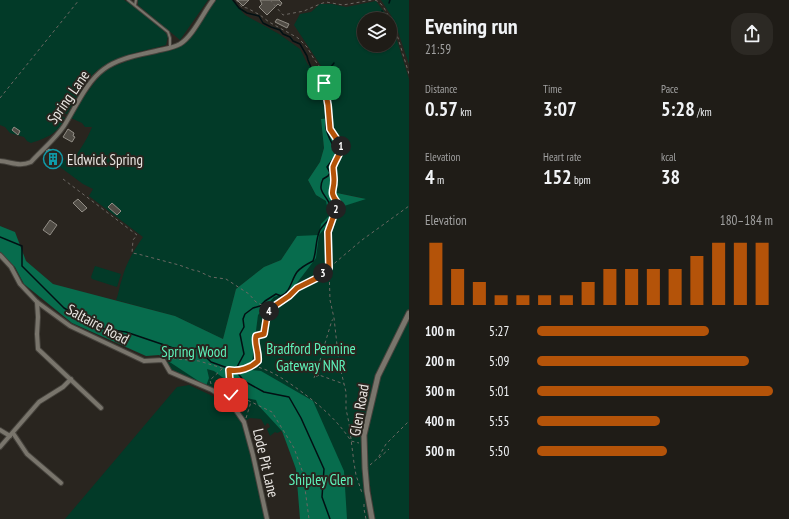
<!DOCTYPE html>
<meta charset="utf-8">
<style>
:root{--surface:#1f1c17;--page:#2c2924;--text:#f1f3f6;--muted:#a1a1a1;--line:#3c3a36;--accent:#b45309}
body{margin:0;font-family:"PT Sans Narrow",sans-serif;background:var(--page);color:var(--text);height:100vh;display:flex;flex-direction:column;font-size:15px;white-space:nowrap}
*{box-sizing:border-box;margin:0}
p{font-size:13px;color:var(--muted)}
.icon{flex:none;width:22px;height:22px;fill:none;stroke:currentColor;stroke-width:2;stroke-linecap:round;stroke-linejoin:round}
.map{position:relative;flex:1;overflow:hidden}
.drawer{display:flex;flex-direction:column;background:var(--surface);width:380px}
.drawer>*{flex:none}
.fabs{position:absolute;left:357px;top:12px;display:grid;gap:8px}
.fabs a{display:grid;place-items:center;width:40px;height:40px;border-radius:50%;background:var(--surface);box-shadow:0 1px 3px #0004,0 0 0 1px var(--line);font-size:20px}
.pin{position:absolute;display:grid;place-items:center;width:34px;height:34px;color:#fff;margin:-17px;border-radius:8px;box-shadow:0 2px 6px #0006}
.km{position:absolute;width:20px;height:20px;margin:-10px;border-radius:50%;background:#222;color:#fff;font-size:11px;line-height:20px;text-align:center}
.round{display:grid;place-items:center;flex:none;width:42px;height:42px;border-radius:16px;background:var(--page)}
.headline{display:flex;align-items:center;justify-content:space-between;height:68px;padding:0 16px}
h1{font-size:22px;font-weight:800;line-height:30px}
.metrics{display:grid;grid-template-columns:repeat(3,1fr);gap:6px;height:68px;padding:4px 16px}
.metrics div{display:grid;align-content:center}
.metrics b{font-size:20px;font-weight:800}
.metrics small{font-size:11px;font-weight:400}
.metrics p{font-size:11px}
.chart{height:112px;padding:8px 16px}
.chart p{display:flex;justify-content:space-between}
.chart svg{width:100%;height:72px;margin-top:4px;stroke:var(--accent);stroke-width:6}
ul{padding:0 16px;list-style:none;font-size:13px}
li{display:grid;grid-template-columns:64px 48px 1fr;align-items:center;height:30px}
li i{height:10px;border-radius:5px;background:var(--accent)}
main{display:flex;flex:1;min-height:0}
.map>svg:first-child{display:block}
.green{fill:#023a28;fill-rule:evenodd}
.forest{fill:#076c4d}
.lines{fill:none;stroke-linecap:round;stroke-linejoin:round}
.stream{stroke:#021013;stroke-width:1.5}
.building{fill:#504c45;stroke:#918d85}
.service-casing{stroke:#45423c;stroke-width:4}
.minor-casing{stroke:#45423c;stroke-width:6}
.tertiary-casing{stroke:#45423c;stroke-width:7}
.path{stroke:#6c6863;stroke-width:1;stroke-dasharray:3 3;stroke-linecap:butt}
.service{stroke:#79756c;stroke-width:2}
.minor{stroke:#79756c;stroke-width:4}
.tertiary{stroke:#79756c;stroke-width:5}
.route-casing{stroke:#fff;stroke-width:8}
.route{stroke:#b45309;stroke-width:5}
.labels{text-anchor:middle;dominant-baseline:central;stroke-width:4;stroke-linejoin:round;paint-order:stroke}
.street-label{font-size:15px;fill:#e9e6e2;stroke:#29251f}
.poi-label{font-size:15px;fill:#e9e6e2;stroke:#29251f;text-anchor:start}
.park-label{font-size:15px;fill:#5ef4bb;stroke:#29251f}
</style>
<main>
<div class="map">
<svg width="409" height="519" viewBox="0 0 409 519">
<rect width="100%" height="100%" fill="#29251f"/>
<g class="green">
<path d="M 0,0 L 124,0 L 132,5 L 164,31 L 168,36 L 166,45 C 144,51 118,55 99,69 C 85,80 76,99 67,114 L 64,113 L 63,117 L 65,118 C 58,134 46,138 31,143 L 27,141 L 24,137 L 10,133 L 5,127 L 0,125 Z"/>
<polygon points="138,0 208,0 180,40 138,5"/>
<path d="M 215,0 L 232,0 L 245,15 L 279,34 L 300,49 L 308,65 L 325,72 L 294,25 L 300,14 L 311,12 L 320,4 L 332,4 L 346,7 L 376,1 L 385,13 L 387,19 L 364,19 L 364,45 L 390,45 L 390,26 L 396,37 L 409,79 L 409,519 L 375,519 L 368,472 L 364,474 L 371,519 L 301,519 C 299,488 297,458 282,431 L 277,433 L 275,432 L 270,436 L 267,429 L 270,427 L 269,424 L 267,423 L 265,426 L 261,419 L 250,418 L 245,421 L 227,400 L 173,372 L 167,367 L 166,363 L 167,359 L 243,339 L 297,236 L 281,260 L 264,267 L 236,289 L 223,339 L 175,316 L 116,300 C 119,293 119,287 122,279 C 126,263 134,250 143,237 L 89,196 L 93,189 L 83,184 L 60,167 L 69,154 L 75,157 C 81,148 88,138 92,127 L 85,127 L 82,123 L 71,118 L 78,105 L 102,72 L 117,65 L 133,59 L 172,50 L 189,38 ZM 330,118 L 331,129 L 342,146 L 340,156 L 334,168 L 337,193 L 363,198 L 326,201 L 316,195 L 308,180 L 320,162 L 324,148 L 321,119 Z"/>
<polygon points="381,0 409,0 409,64 394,20"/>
<polygon points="95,266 121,274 117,287 92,279 91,277"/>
<polygon points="189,385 219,399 232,410 243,423 265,519 65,519 177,387"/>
</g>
<polygon class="forest" points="330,118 331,129 342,146 340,156 334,168 337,193 366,199 344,206 319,235 316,258 290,292 274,297 258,315 251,370 261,371 313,401 344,471 347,519 300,519 296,469 282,431 258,405 256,400 241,397 234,390 234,386 214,371 207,369 209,378 206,386 159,355 146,356 72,323 24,284 15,267 0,252 0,226 15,232 26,261 53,284 175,316 223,339 236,289 264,267 281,260 297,236 319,235 321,224 329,216 326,201 316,195 308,180 320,162 324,148 321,119"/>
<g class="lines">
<g class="stream">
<path d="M 233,0 L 239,8 L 247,13 L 259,16 L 263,23 L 271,27 L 280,30 L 283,34 L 290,37 L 293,41 L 300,44 L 307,56 L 308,60 L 313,72 L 321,78 C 322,89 326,100 327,112 C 327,117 325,123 326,128 C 328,138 334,145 336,155 L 327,167 L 330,173 L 328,176 L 323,179 C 316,194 329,195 331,209 C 333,219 324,223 320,230 C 315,240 317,251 313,261 C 307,264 301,267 297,272 C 291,280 291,292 281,296 L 276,294 L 265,301 L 260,306 L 253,308 L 245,314 L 243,319 L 244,327 L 240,334 L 244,354 L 237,367 L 236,371"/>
<polyline points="389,3 390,0"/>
<polyline points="381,19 382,11"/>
<polyline points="330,68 334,63"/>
<polyline points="321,78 328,71"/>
<polyline points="0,237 22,246 22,266 64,308 99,328 126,332 185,352 197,348 211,362 236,371 244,381 264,392 289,397 301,418 324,469 322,497 330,519"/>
</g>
</g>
<g class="building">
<polygon points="237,0 249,0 243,6"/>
<polygon points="260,0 279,0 282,3 280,6 278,4 267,15 259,7 262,4"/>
<polygon points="277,19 289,24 287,28 275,22"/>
<polygon points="14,127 20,131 18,135 12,130"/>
<polygon points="68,129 74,133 73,136 75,137 72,142 63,137"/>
<polygon points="49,149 59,155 52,166 48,163 53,155 46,151"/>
<polygon points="78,199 87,208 82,212 73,203"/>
<polygon points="112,203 121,211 117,215 108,207"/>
<polygon points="50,220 57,225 50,235 43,230"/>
</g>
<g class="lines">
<defs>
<g id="service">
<polyline points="128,0 168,32 170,38 170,47"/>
<polyline points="135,5 136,0"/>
</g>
<g id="minor">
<path d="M 0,161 C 12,162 19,167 31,162 C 41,151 56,138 64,126 C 76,107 86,82 104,69 C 119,58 139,55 156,51 C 164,49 173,48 180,44 C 193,36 203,13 213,0"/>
<polyline points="0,255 11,267 20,284 37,302 70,326 144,361 163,360 170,372 212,390 223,397 235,409 244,422 253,455 267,519"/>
<polyline points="37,302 38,317 37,334 38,349 101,408"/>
<polyline points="0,430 10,436"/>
<polyline points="13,433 27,454 61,483"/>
<polyline points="0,447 39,402 63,387 71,379"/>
</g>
<polyline id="tertiary" points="372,519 367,491 365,468 364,435 378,376 409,313"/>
</defs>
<use href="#service" class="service-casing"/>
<use href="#minor" class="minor-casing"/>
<use href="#tertiary" class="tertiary-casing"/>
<g class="path">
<polyline points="236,0 242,7 247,8 260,15 269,22 298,38 307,47 314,59 325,74 324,83 328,105 330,129 341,147 333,167 334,182 331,190 334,200 337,202 335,212 328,232 330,300 334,318 339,363 346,392 346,409 349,423 354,463 356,475 362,493"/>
<polyline points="270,0 283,15 304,11 320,4 326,2 343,5 372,0"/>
<path d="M 375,0 C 383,3 386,12 390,19"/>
<polyline points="390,20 398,38 409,74"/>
<polyline points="0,98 79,0"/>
<polyline points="63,179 137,235 133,240 132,253 138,254 179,265 193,270 198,271 211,277 226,279 249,294 256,302 269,309"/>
<path d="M 167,358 L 199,361 L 232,371 L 252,366 L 258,361 C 259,351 254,344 256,336 L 264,334 L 267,315 L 270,309 L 289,296 L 297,288 L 317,278 L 362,240 L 409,206"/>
<path d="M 253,366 C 269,369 282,378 295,387 C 317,403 336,418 351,441 L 359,443"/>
<polyline points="229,371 231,395 241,397 272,412 294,448 303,473 309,519"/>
<polyline points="318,371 319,375 344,384"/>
<polyline points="319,375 314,378 317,370 332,320 333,320"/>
<polyline points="211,384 210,380 222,369"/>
<polyline points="246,418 251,402"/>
<polyline points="379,458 389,449"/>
<polyline points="370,465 378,458 386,444 409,421"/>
<polyline points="364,504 364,509 366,519"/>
</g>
<use href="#service" class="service"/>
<use href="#minor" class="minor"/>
<use href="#tertiary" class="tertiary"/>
</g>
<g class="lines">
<defs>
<path id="route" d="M 231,395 L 229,370 C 239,372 251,368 258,361 C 259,351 254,344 256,336 L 264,334 L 267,315 L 270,309 L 289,296 L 297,288 L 317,278 L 329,268 L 328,232 L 335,212 L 337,202 C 329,191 334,192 334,180 C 334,176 333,171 333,167 C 335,161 340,154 342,147 L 330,129 L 328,105 L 324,83"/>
</defs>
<use href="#route" class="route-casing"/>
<use href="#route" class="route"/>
</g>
<defs>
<symbol id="building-ring" viewBox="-11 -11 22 22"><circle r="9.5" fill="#29251f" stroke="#0f9aa8" stroke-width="1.5"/><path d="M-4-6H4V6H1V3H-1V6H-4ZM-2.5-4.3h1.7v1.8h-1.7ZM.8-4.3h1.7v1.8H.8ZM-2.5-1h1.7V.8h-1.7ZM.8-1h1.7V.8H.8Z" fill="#0f9aa8"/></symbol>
</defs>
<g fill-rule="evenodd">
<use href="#building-ring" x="42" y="148" width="22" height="22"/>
</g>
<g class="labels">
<g class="street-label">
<text transform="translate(68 97) rotate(-55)">Spring Lane</text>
<text transform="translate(98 324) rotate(28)">Saltaire Road</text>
<text transform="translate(359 410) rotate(-80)">Glen Road</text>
<text transform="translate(266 463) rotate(77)">Lode Pit Lane</text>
</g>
<g class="poi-label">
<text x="67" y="159">Eldwick Spring</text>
</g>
<g class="park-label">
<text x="311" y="348">Bradford Pennine<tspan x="311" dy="17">Gateway NNR</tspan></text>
<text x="194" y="351">Spring Wood</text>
<text x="321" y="479">Shipley Glen</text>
</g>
</g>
</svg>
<div class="fabs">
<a><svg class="icon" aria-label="layers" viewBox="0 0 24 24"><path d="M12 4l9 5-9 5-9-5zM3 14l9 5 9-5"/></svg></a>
</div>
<div class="pin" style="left:324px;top:83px;background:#1e9e55"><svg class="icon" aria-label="arrive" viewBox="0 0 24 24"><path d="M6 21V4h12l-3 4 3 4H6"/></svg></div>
<div class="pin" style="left:231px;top:395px;background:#d93025"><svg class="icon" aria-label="check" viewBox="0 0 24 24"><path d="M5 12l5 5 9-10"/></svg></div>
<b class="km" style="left:341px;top:146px">1</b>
<b class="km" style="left:336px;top:209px">2</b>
<b class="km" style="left:323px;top:273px">3</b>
<b class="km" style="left:269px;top:311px">4</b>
</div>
<section class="drawer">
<div class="headline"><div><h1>Evening run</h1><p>21:59</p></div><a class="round"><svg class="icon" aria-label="share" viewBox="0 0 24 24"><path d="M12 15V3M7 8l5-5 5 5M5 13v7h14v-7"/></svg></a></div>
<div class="metrics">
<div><p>Distance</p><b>0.57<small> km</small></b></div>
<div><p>Time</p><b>3:07</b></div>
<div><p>Pace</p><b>5:28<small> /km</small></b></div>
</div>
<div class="metrics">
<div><p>Elevation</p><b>4<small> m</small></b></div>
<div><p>Heart rate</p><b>152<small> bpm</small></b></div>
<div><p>kcal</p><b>38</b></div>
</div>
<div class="chart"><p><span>Elevation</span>180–184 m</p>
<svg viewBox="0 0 160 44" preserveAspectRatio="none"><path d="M5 44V6M15 44V22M25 44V30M35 44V38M45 44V38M55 44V38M65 44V38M75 44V30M85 44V22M95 44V22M105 44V22M115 44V22M125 44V14M135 44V6M145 44V6M155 44V6"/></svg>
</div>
<ul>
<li><b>100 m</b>5:27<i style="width:73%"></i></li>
<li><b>200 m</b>5:09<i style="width:90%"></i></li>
<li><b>300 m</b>5:01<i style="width:100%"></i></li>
<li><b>400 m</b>5:55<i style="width:52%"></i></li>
<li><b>500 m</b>5:50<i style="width:55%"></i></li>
</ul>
</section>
</main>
